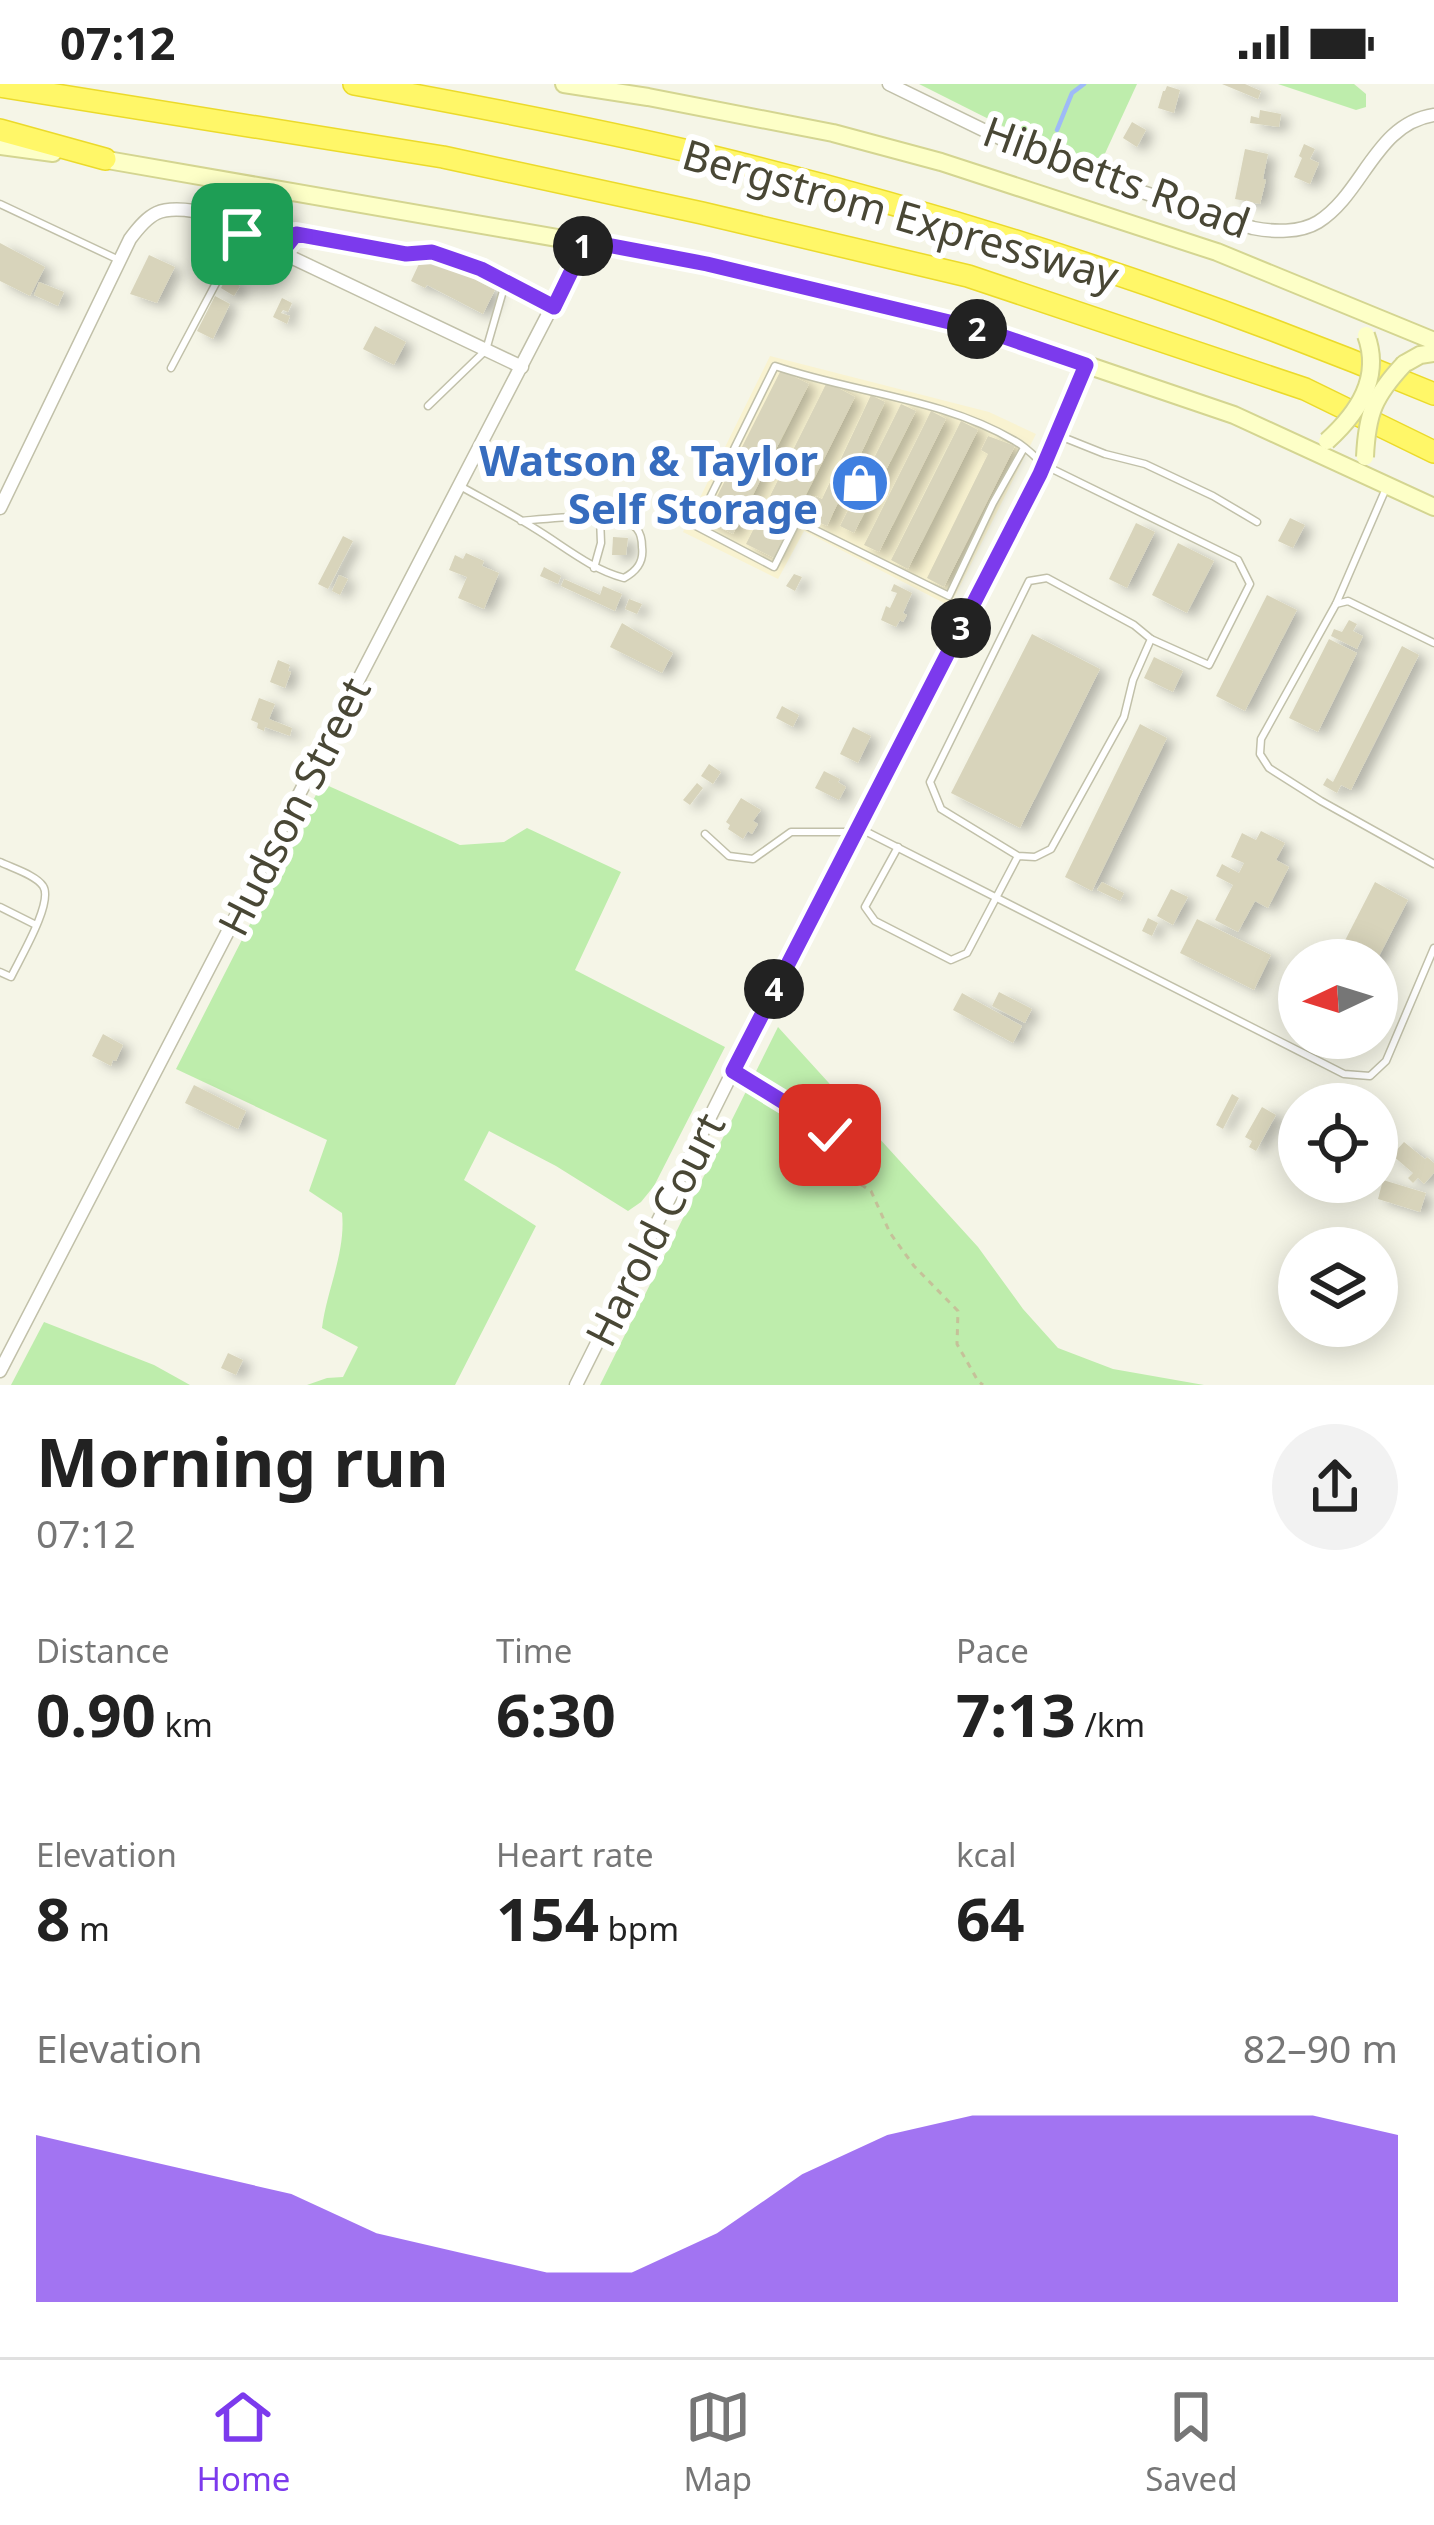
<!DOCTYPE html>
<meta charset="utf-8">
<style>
:root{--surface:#fff;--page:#f2f2f2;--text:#222;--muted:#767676;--line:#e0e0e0;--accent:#7c3aed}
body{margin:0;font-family:"Noto Sans",sans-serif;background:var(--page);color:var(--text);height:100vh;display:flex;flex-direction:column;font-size:45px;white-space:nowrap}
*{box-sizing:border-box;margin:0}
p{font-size:39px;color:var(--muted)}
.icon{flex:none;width:66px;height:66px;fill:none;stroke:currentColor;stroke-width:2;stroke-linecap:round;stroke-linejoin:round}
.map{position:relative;height:1301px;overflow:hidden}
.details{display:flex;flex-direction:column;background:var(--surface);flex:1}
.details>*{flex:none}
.needle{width:78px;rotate:266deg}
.tools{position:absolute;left:1278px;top:855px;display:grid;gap:24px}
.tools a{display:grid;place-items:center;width:120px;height:120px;border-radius:50%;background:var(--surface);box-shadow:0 6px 30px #0003;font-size:60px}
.pin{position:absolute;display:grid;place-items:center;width:102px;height:102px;color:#fff;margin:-51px;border-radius:24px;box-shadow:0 6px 18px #0006}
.km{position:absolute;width:60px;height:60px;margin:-30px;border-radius:50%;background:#222;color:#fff;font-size:33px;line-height:60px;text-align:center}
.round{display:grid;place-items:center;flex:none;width:126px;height:126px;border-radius:63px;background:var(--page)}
.headline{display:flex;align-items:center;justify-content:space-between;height:204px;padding:0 36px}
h1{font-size:66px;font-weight:700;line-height:90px}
.metrics{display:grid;grid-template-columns:repeat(3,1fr);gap:18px;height:204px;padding:12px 36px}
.metrics div{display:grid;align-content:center}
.metrics b{font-size:60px;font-weight:700}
.metrics small{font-size:33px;font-weight:400}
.metrics p{font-size:33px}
.chart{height:336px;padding:24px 36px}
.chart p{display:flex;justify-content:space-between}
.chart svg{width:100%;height:216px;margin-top:12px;fill:var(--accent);opacity:.7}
.status{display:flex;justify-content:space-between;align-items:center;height:84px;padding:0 60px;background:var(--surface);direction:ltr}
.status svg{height:33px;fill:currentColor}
.tab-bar{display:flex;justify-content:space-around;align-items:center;height:168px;border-top:3px solid var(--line);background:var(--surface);font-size:33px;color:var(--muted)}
.tab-bar a{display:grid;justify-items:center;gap:6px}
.tab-bar .active{color:var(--accent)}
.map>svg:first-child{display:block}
.commercial{fill:#f9f3d1}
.green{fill:#beedac}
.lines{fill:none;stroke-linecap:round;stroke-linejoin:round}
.stream{stroke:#9ebaf7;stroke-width:4.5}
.building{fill:#d8d4bb;filter:url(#shadow)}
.service-casing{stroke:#c1c0a9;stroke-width:9}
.minor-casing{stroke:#c1c0a9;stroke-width:15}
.secondary-casing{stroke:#d4d591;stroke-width:20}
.motorway-casing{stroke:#ebda2b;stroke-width:24}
.path{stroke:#c5c199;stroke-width:3;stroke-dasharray:6 6;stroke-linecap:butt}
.service{stroke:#fff;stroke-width:6}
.minor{stroke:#fff;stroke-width:12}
.secondary{stroke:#fdffc7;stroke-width:16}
.motorway{stroke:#fff768;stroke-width:21}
.secondary-bridge-casing{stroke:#d4d591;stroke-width:20;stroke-linecap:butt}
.secondary-bridge{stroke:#fdffc7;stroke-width:16}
.route-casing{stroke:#fff;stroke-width:24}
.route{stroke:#7c3aed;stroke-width:15}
.labels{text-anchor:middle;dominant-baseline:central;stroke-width:12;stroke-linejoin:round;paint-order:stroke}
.street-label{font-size:42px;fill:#494735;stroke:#fff}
.shop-label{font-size:42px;font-weight:bold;fill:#366cbe;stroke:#fff;text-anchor:end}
</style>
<div class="status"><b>07:12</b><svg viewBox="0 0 49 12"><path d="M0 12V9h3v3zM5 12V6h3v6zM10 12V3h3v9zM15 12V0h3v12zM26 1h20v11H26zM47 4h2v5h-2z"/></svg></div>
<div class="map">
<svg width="1434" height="1301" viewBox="0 0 1434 1301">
<defs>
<filter id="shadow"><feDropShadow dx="8" dy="4.5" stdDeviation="6" flood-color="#0004"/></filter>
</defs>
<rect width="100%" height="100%" fill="#f5f5e7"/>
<polygon class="commercial" points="770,272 989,328 1036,350 950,522 804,447 778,495 683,448"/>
<g class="green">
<polygon points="919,0 1137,0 1096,89"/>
<polygon points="1278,0 1354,0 1366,10 1366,23 1356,26"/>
<path d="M 322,699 L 460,761 L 504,758 L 527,744 L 621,788 L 575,886 L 725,963 L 654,1102 L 641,1118 L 628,1127 L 556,1082 L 489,1047 L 464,1096 L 536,1142 L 455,1301 L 307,1301 L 327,1294 L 343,1293 L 358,1263 L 322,1244 C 327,1205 346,1168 342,1129 L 309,1107 L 327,1056 L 176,985 Z"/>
<polygon points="778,943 978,1163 1023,1225 1058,1264 1113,1285 1204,1301 600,1301"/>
<polygon points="44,1238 154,1281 190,1301 11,1301"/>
</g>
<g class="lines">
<polyline class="stream" points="1057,46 1072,9 1084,0"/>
</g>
<g class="building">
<polygon points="1222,0 1245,0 1261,7 1258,15"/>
<polygon points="1167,2 1180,6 1174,29 1158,24 1163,7 1165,7"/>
<polygon points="1260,26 1281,30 1279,43 1250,39 1251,32 1259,34"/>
<polygon points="1132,38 1146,46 1137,63 1123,54"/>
<polygon points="1304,60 1315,65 1310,75 1319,79 1310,100 1294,93 1302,74 1299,72"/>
<polygon points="1245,65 1268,70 1263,95 1266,96 1260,120 1235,115"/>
<polygon points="283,132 293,140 286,148 276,141"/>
<polygon points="0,159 45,183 30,212 0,197"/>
<polygon points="424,169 495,206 483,230 427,201 425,204 411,197"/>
<polygon points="149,171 175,183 157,219 130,210"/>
<polygon points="226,194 240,202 234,212 221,204"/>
<polygon points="39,198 64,208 58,222 34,211"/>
<polygon points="215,212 230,220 213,255 197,247"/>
<polygon points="282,214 292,219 288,228 283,226 281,229 290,232 287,240 273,233"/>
<polygon points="375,242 406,258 394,281 363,265"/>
<polygon points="781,286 809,300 733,450 705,436"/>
<polygon points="827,298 855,313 774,474 746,460"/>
<polygon points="871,311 885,318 827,442 812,435 817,424 812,422 816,412 822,415"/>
<polygon points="901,320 916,327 854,449 840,442"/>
<polygon points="931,327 946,335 879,468 864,461"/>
<polygon points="961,337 978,346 908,485 891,476"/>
<polygon points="988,352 1015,362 944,503 927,494 988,370 981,366"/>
<polygon points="1290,434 1305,441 1293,464 1278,457"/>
<polygon points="1136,439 1155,448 1127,504 1109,495"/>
<polygon points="343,452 353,457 328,505 318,500"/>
<polygon points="613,453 628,454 626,471 612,471"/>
<polygon points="1178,459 1214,477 1187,529 1152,511"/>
<polygon points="466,469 484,477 482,482 499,489 484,525 458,514 467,493 449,486 455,471 463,475"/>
<polygon points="544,483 561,492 558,500 540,492"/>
<polygon points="794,490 802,493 795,507 786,502"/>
<polygon points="339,491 348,495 340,511 332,507"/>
<polygon points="564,495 600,511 603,502 622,510 615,527 561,502"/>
<polygon points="894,500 912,509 903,529 907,531 903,538 900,536 896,543 881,536 886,522 890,524 897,509 891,507"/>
<polygon points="1267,511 1297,526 1245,627 1216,612"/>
<polygon points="629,515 642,520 637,530 625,525"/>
<polygon points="1349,536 1357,540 1353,547 1363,552 1357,565 1331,552 1334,545 1342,548"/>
<polygon points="622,539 673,569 662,589 610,563"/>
<polygon points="1032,550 1100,585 1020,744 951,709"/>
<polygon points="1329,555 1357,569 1318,648 1289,634"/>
<polygon points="1402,562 1419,571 1351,706 1341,701 1337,709 1323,701 1327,694 1333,698"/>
<polygon points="1154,573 1183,587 1173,608 1144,594"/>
<polygon points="278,576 290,581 288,587 291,588 285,604 270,598"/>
<polygon points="259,614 275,620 269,635 292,644 290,652 265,643 264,647 257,644 258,639 251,636"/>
<polygon points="782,622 799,631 793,643 776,634"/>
<polygon points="1140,640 1167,654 1092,807 1065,793"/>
<polygon points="853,643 871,652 858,679 840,670"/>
<polygon points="709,680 721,688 713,700 701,692"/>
<polygon points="824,687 840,695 838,698 846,703 839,716 815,704"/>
<polygon points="697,699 703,704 690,721 683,716"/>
<polygon points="741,714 761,726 753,737 758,740 752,750 748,747 743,755 728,745 730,741 726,738"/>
<polygon points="1261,747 1285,759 1276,776 1289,783 1268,824 1255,817 1238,848 1215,836 1233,801 1216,792 1222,780 1239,789 1244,779 1231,773 1242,749 1256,756"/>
<polygon points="1102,798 1124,809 1120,817 1097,806"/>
<polygon points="1375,798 1408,816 1377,876 1335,876"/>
<polygon points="1171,805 1188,813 1173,841 1157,832"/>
<polygon points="1148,834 1158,839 1152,852 1142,847"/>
<polygon points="1197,835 1271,871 1254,906 1180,869"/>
<polygon points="999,908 1032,925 1025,939 992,922"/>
<polygon points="962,909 1022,942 1013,959 953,926"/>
<polygon points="103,950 123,961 116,977 113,976 111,982 92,972"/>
<polygon points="194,1001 246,1027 238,1045 185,1019"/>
<polygon points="1232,1010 1239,1014 1223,1045 1216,1041"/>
<polygon points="1262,1023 1276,1031 1256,1067 1249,1063 1252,1057 1245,1053"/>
<polygon points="1404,1058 1425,1075 1427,1073 1434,1079 1434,1089 1424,1100 1418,1094 1413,1099 1408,1094 1413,1089 1392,1071"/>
<polygon points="1383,1096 1426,1109 1420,1128 1378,1115"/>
<polygon points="228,1269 243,1276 236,1291 221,1284"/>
</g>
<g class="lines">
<defs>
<g id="service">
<polyline points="0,120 119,176"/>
<polyline points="284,166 295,150 406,170 432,168 481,185 505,200 486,266 428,322"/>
<polyline points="505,200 551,221"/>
<polyline points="171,284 242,150"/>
<polyline points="1060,352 1105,370 1145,380 1213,412 1257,438"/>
<path d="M 1024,364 L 993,419 L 949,512 L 797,437 L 774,483 L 696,442 L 775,282 C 854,309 942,314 1015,357 C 1026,363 1035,373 1044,381 L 1238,476 L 1250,500 L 1209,581 L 1151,555"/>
<path d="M 460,402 C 485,416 510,429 534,444 C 564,462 590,485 624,494 C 637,487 644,478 642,463 C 642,456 641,450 637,445 C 621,425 545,435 521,437"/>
<polyline points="594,484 601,459 600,434"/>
<polyline points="1336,520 1387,402"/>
<polyline points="1434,559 1348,517 1336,520 1261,655 1260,670 1269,684 1321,717 1434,780"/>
<polyline points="861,745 1344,990 1370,992 1386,977 1434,864"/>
<polyline points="705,750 729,772 753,775 791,748 852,748"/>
<polyline points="898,763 865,823 875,837 951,876 967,869 1018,772 1035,773 1051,765 1124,633 1133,596 1151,555 1134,541 1047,494 1029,497 930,698 941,725 1018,772"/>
<path d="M 0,778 C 12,784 36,791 43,802 C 54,818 19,876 11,893 L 0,888"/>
<polyline points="0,823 36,841"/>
</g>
<g id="minor">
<path d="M 889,0 L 1047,77 L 1253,144 C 1273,148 1300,149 1318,138 C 1364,109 1375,40 1434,31"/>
<path d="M 0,424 L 130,155 C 150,128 160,122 194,127 L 522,283"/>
<polyline points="0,1287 586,157"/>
<polyline points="576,1301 766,921 1040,390 1086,281"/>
</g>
<g id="secondary">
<polyline points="564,0 648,13 833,49 941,78 1217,168 1434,257"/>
<polyline points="0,62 53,69"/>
<polyline points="96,74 707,180 987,247 1234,331 1434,423"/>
<polyline points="1404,280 1420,271 1434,269"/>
</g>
<g id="motorway">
<path d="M 354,0 C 470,21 587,43 701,70 C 952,130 1197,211 1434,310"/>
<polyline points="0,2 443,73 702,129 968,192 1305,305 1434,368"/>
<polyline points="0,46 105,75"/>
</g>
</defs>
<use href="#service" class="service-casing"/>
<use href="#minor" class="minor-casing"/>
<use href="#secondary" class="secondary-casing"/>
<use href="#motorway" class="motorway-casing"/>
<polyline class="path" points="745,994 830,1051 831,1081 871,1107 890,1149 914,1182 958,1227 957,1260 978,1297 983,1301"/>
<use href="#service" class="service"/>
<use href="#minor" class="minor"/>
<use href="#secondary" class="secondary"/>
<use href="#motorway" class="motorway"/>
<defs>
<g id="secondary-bridge">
<path d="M 1327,357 C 1358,329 1382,294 1366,251"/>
<path d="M 1365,373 C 1367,329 1374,312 1404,280"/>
</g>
</defs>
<use href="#secondary-bridge" class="secondary-bridge-casing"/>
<use href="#secondary-bridge" class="secondary-bridge"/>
</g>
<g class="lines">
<defs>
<polyline id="route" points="242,150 281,169 296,150 406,170 432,168 481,185 554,223 586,157 707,180 987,247 1086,281 1040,390 733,987 790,1022 830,1051"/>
</defs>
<use href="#route" class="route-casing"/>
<use href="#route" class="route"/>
</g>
<defs>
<symbol id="shop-disc" viewBox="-11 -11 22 22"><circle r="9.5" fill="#3f7fe0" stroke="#fff"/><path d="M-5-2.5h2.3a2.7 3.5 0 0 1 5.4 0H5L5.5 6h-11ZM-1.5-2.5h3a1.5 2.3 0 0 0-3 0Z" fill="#fff"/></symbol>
</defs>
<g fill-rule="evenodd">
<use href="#shop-disc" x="827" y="366" width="66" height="66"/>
</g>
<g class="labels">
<g class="street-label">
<text transform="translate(1117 92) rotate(20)">Hibbetts Road</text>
<text transform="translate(901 130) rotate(16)">Bergstrom Expressway</text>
<text transform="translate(293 722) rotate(-63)">Hudson Street</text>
<text transform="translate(654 1145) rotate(-63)">Harold Court</text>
</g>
<g class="shop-label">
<text x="818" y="375">Watson &amp; Taylor<tspan x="818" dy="48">Self Storage</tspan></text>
</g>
</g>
</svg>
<div class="tools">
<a><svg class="needle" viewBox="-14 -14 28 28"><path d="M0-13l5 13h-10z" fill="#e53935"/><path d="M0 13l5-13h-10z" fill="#767676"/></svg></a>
<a><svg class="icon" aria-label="locate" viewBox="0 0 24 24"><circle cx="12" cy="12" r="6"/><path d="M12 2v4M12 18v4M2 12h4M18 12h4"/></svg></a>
<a><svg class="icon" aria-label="layers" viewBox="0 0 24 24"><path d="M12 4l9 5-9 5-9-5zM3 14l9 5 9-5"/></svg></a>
</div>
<div class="pin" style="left:242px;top:150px;background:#1e9e55"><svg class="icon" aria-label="arrive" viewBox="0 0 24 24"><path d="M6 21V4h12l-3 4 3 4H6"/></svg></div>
<div class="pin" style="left:830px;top:1051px;background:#d93025"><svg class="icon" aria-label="check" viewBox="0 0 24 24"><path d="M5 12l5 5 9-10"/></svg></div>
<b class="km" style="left:583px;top:162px">1</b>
<b class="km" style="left:977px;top:245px">2</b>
<b class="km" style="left:961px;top:544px">3</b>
<b class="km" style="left:774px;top:905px">4</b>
</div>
<section class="details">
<div class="headline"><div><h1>Morning run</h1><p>07:12</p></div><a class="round"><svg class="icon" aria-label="share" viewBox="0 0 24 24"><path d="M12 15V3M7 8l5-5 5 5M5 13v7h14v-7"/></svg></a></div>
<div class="metrics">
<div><p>Distance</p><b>0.90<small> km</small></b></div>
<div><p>Time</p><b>6:30</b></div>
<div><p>Pace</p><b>7:13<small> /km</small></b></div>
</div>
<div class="metrics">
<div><p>Elevation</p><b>8<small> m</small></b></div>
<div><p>Heart rate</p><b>154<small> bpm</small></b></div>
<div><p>kcal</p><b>64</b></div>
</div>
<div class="chart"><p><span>Elevation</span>82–90 m</p>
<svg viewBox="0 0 160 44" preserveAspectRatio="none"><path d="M0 44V10L10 14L20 18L30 22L40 30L50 34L60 38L70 38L80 30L90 18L100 10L110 6L120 6L130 6L140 6L150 6L160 10V44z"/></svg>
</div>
</section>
<nav class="tab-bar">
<a class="active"><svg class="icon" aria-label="home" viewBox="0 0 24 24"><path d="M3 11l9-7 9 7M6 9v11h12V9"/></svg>Home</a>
<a><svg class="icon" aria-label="map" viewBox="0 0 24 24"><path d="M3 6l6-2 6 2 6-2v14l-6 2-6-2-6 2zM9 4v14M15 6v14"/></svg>Map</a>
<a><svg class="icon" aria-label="saved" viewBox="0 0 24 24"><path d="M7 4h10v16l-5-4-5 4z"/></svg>Saved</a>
</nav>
